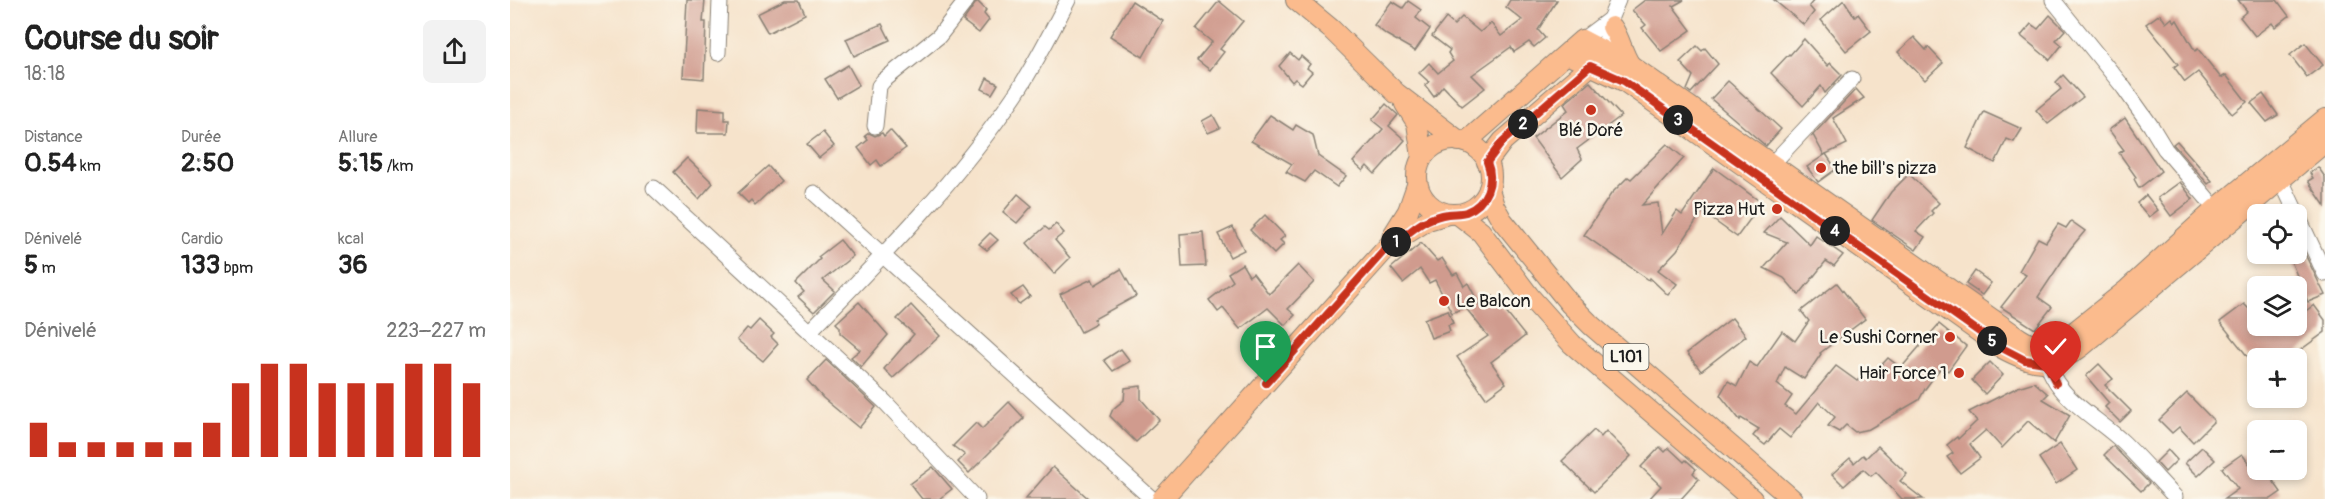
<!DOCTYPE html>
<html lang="fr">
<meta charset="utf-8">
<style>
:root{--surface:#fff;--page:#f2f2f2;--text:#222;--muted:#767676;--accent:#c8321e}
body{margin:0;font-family:Pangolin,sans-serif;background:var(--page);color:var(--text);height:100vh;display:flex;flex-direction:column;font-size:22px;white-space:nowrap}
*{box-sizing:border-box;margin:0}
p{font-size:20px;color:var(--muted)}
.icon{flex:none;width:33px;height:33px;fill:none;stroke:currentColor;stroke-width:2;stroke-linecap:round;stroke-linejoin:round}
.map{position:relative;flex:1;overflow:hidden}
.drawer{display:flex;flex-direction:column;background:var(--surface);width:510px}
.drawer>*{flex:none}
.controls{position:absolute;left:1737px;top:204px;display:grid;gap:12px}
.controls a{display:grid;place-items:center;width:60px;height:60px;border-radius:9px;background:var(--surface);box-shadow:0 3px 9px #0003;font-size:30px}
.pin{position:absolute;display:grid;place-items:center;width:51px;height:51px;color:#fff;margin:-62px -26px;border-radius:50% 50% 50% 0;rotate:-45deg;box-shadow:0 0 6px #0007}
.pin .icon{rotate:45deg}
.km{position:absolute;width:30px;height:30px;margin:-15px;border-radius:50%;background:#222;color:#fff;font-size:16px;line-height:30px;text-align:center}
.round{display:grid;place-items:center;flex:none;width:63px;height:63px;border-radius:9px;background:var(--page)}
.head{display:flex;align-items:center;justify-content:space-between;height:102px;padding:0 24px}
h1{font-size:33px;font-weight:700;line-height:45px}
.stats{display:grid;grid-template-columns:repeat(3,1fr);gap:9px;height:102px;padding:6px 24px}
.stats div{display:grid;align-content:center}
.stats b{font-size:26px;font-weight:700}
.stats small{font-size:16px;font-weight:400}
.stats p{font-size:16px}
.chart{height:168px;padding:12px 24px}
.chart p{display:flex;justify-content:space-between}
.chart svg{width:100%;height:108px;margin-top:6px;stroke:var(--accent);stroke-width:6}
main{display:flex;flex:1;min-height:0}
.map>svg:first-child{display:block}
.building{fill:#d09b8e}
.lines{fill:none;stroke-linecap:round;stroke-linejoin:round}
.minor-casing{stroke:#898074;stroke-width:17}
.major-casing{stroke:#898074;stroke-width:22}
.minor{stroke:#fff;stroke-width:15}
.major{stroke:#fbbb8d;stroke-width:20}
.route-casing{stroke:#fff;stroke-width:12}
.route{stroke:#c8321e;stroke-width:8}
.poi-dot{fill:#c8321e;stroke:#fbf7ec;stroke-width:2}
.labels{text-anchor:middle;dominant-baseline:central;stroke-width:5;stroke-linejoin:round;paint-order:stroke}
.shield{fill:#fbf7ec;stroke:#5f5e5a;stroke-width:1.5}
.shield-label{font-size:16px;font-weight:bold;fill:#1c1c1c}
.poi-label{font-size:18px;fill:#1c1c1c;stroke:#fbf7ec;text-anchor:end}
</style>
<main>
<section class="drawer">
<div class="head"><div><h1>Course du soir</h1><p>18:18</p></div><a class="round"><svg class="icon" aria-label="share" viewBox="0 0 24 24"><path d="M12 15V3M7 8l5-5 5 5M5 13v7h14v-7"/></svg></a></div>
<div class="stats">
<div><p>Distance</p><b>0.54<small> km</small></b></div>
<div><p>Durée</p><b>2:50</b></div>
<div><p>Allure</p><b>5:15<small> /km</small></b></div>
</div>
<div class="stats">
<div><p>Dénivelé</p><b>5<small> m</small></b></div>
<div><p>Cardio</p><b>133<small> bpm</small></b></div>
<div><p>kcal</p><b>36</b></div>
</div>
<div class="chart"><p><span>Dénivelé</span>223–227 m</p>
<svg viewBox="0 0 160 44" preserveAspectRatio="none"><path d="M5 44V30M15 44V38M25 44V38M35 44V38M45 44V38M55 44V38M65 44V30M75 44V14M85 44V6M95 44V6M105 44V14M115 44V14M125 44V14M135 44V6M145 44V6M155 44V14"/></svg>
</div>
</section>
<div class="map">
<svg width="1815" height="499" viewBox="0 0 1815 499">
<rect width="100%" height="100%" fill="#fbf7ec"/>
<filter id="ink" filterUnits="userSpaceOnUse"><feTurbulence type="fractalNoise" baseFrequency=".0167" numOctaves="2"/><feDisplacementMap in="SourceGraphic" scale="12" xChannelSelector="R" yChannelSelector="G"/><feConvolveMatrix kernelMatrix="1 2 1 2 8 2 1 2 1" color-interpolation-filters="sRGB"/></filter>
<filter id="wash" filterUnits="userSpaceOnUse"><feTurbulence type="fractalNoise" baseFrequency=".008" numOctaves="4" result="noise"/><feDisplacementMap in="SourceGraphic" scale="24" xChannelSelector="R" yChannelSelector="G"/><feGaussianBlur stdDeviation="1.35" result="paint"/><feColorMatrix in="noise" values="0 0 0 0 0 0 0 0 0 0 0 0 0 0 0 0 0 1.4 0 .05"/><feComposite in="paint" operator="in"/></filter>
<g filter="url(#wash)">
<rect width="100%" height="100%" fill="#f6e3cb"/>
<g id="blocks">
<g class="building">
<polygon points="177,0 195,0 193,22 196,22 194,79 173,77"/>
<polygon points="275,0 289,0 295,14 258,33 247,14"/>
<polygon points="1000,0 1047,0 1028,30 1035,38 1024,47 1019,42 1004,52 1001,47 962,75 975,88 952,106 933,86 924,97 915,85 919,82 909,73 919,63 928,73 943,61 938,53 940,50 922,36 936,18 944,25 952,17 970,32 981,23 991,36 1012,20 996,7"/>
<polygon points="1135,0 1174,0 1163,6 1181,30 1151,51 1132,28 1136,25 1122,10"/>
<polygon points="1264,0 1304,0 1299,6 1304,12 1294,25"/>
<polygon points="1334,0 1345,17 1348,14 1361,31 1336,51 1311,20"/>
<polygon points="1728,0 1767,0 1779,16 1765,27 1762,23 1745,36 1730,17 1737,11"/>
<polygon points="467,1 476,10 474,14 479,20 469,33 453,21"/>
<polygon points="622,1 653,21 633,57 600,36"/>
<polygon points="709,1 733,21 710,49 714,52 700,70 687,60 702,42 686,29"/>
<polygon points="882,1 893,8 898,1 911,10 906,18 920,29 905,51 877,35 864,25"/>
<polygon points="1650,14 1656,23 1662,18 1665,22 1667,20 1685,51 1688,49 1711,78 1716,75 1737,102 1722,114 1688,72 1675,82 1664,67 1668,64 1636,24"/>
<polygon points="1540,15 1555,30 1546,40 1552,45 1540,60 1511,36 1521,24 1528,29"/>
<polygon points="372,24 380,40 344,56 336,39"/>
<polygon points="1404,37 1416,50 1418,47 1433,63 1415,80 1388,52"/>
<polygon points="1294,39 1318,66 1320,63 1332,75 1315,93 1311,86 1293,106 1261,73 1279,54 1280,55"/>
<polygon points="1795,43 1813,65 1797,77 1780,55"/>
<polygon points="1187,46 1192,51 1195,48 1208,64 1181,93 1177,90 1183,76 1170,62"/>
<polygon points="780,53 788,60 791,56 800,64 797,68 802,72 792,84 785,79 782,82 769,66"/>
<polygon points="338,65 349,85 327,98 315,79"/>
<polygon points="1553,75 1573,97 1538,124 1526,110 1551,89 1546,82"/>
<polygon points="477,78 488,84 482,94 472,89"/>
<polygon points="1218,81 1271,129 1256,146 1201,99"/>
<polygon points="1080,82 1111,116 1067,149 1072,159 1052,177 1023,138 1058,110 1054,104"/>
<polygon points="1346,89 1354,98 1323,118 1337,144 1314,155 1303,135 1301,137"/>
<polygon points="1753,94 1768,115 1757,122 1741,103"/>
<polygon points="876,104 888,115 879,126 895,140 865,174 857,166 853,171 843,162 873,129 862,120"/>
<polygon points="188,108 215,110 215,120 219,120 218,133 187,133"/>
<polygon points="1474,112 1512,129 1504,142 1497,139 1485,163 1457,148"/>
<polygon points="703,115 710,128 698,133 692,121"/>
<polygon points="760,115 783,130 786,125 803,135 808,156 836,176 827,187 804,171 795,182 776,172 782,164 741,141"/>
<polygon points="1615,118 1651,171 1629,188 1624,179 1626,177 1609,153 1614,150 1599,130"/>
<polygon points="380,130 396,148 371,166 367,160 361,165 348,148 358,140 355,136 359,133 365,136 372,133 374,136"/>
<polygon points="313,132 324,146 309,158 297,144"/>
<polygon points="1667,141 1702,181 1698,184 1663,144"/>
<polygon points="1157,144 1174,158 1132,205 1148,203 1152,234 1167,211 1172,215 1204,168 1252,203 1227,237 1192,212 1167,250 1148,270 1167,284 1158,295 1140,278 1139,280 1074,235 1101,194 1118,177 1121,179"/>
<polygon points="1316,154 1326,169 1308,182 1297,167"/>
<polygon points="177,158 203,183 189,199 163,172"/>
<polygon points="258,166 271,181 245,205 241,200 238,203 228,193"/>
<polygon points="1808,167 1815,177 1815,206 1798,181 1803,178 1800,173"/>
<polygon points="1399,174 1429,203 1421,211 1423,213 1406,231 1415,237 1406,250 1362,220 1381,192"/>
<polygon points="1670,182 1683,199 1661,216 1648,198"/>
<polygon points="508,194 522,206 507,223 493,212"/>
<polygon points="1636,195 1648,210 1639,217 1627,203"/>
<polygon points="755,215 775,236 770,240 774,244 764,254 740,230"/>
<polygon points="1270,216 1300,245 1306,236 1333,255 1324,266 1316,261 1289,295 1274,278 1254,268 1277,242 1254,233"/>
<polygon points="1561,221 1575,231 1560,249 1528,297 1542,307 1525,329 1491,307 1516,275 1509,271 1528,238 1536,242 1548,224 1556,228"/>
<polygon points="546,224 554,233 545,240 560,258 544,274 517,243 535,227 539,230"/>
<polygon points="723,227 734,250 720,257 708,234"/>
<polygon points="693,232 696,266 672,267 670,234"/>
<polygon points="480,233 488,240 477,250 469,244"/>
<polygon points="1786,236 1815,295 1798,302 1778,254 1786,254"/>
<polygon points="330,240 343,256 313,280 325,291 304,312 288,297 294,292 286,283 310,259 308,257"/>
<polygon points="911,243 927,261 932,258 943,275 947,273 954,286 958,283 970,306 983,296 1015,336 981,362 996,383 976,398 947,357 978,336 955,307 942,313 925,280 919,283 910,269 893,283 881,268"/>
<polygon points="732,264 739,276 743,273 759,294 788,265 804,282 778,309 785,315 775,325 758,308 730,329 713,308 708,312 699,300 723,281 718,273"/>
<polygon points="611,269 626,296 584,319 586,324 571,332 550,294 582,279 585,285"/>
<polygon points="1465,271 1481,283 1472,295 1456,284"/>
<polygon points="1327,283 1355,319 1310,353 1311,354 1294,379 1275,367 1267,384 1282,396 1275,406 1286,414 1326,366 1347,381 1358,371 1363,374 1378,358 1391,368 1429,324 1456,346 1438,371 1432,366 1415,389 1409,400 1359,429 1345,432 1336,425 1329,432 1318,426 1325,417 1309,402 1280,438 1269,429 1255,445 1243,436 1249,429 1231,418 1230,420 1210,395 1218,381 1227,386 1239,362 1247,367 1272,331 1285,341 1299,321 1291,311"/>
<polygon points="513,287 520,296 509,304 501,295"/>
<polygon points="349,302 378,335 351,367 341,357 350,350 330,333 330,327 326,323"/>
<polygon points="1734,304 1748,318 1748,326 1754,326 1763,335 1776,326 1786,326 1786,318 1804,305 1815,320 1815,332 1785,354 1789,358 1745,358 1742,354 1738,357 1710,322"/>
<polygon points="401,305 430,336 383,378 374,369 404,334 387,319"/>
<polygon points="938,310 943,323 938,325 940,331 921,338 914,319"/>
<polygon points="1222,318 1236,336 1191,371 1177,353"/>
<polygon points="249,320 264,334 261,337 268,344 253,361 227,340 237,328 240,330"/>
<polygon points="611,349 620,361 603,371 594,360"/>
<polygon points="316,360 366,407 349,428 313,398 297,380"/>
<polygon points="1480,362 1493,375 1475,394 1462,380"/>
<polygon points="1589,364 1603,379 1595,385 1621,411 1610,422 1595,407 1599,403 1576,376"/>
<polygon points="1524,382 1538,394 1533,399 1560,415 1544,443 1518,421 1492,448 1476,430 1460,444 1470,458 1450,473 1437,457 1443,453 1437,445 1447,437 1448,439 1467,421 1459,412 1508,387"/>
<polygon points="631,386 631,399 649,420 626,442 600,416 603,409 614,400 615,388"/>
<polygon points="1677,393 1704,421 1683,442 1669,427 1662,433 1649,420"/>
<polygon points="499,402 514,418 459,473 448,462 455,455 443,446 466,423 472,429"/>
<polygon points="1084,430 1091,437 1096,431 1121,456 1084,492 1052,461"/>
<polygon points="1550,444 1567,470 1546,484 1529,458"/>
<polygon points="1368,446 1397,474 1390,481 1413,499 1392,499 1366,472 1361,476 1353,469 1334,486 1322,474 1340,458 1344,463 1353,455 1356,458"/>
<polygon points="1603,446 1639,483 1631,491 1594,455"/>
<polygon points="1150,447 1155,452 1159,448 1174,462 1176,460 1186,469 1183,473 1189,479 1171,499 1139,499 1151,486 1131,467"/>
<polygon points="1692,447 1705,460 1688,476 1675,463"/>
<polygon points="1658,450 1667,460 1655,472 1646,462"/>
<polygon points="1732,454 1748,476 1756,471 1771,492 1761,499 1714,499 1728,489 1712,468"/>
<polygon points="423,467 442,489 429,499 412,499 400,484"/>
<polygon points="543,467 579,499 515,499"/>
</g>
</g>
</g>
<g filter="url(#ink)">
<use href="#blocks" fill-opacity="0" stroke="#898074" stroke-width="1.5"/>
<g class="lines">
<defs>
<g id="minor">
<polyline points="1543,0 1614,88 1641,126 1655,149 1706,209"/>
<polyline points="1072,40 1100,19"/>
<polyline points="1091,51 1102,27 1100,19 1108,0"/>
<polyline points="208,53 210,0"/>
<polyline points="365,126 369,86 373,81 429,36 457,0"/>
<polyline points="1262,164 1342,79"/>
<polyline points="1771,180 1815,274"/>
<polyline points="144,188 375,402 467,499"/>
<polyline points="304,193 642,499"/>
<path d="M 299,332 C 372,257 446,182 505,95 C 525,65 541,32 558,0"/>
<path d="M 1535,352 C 1541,397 1585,415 1614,443 C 1632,461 1648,479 1665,497"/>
</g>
<g id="major">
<polyline points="786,0 821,29 886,93 949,141"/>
<path d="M 1102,27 C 1111,40 1111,51 1120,65"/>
<path d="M 1057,54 L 1114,81 L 1492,348 C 1523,365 1542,369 1572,346 L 1815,142"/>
<polyline points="895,104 907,123 912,157"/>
<circle cx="944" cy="177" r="37"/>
<polyline points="956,142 1072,40 1120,65 1509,338 1519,344 1534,347 1564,332 1618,289 1706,209 1815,119"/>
<polyline points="977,162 993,141 1080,66 1087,56"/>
<polyline points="979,189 984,206 992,220 1060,304 1082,326 1282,499"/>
<polyline points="948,214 971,232 1020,297 1062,344 1242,499"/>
<polyline points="883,242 918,220 938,214"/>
<polyline points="652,499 881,243 883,235 898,211 907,185"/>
</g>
</defs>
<use href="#minor" class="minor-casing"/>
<use href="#major" class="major-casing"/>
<use href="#minor" class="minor"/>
<use href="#major" class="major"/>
</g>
</g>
<g class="lines" filter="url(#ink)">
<defs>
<path id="route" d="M 756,383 L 881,243 C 894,239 903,227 916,221 C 922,218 931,215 938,214 C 944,213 950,214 956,212 C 977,204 985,181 977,162 L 993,141 L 1080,66 L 1114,81 L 1492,348 L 1515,360 L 1536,363 L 1546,383"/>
</defs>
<use href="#route" class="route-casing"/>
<use href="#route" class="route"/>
</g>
<g class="poi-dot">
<circle cx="1081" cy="110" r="6"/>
<circle cx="1311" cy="168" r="6"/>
<circle cx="1267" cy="209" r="6"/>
<circle cx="934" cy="301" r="6"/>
<circle cx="1440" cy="337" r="6"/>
<circle cx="1449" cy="373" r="6"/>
</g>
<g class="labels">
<rect class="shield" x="1093.5" y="344" width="45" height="26" rx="4.5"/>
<g class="shield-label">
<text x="1116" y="357">L101</text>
</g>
<g class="poi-label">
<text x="1081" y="130" text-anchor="middle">Blé Doré</text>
<text x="1323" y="168" text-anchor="start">the bill's pizza</text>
<text x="1255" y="209">Pizza Hut</text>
<text x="946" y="301" text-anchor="start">Le Balcon</text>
<text x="1428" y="337">Le Sushi Corner</text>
<text x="1437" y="373">Hair Force 1</text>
</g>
</g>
</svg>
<div class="controls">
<a><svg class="icon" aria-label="locate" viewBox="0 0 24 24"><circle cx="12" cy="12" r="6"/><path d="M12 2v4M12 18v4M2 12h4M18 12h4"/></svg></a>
<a><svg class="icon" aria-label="layers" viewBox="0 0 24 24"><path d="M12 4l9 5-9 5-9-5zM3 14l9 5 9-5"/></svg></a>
<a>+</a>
<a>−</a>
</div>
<div class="pin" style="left:756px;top:383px;background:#1e9e55"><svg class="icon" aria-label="arrive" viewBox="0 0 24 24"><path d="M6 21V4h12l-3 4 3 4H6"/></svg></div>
<div class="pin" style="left:1546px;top:383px;background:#d93025"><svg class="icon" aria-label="check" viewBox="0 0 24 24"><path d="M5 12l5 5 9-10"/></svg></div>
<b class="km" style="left:886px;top:242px">1</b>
<b class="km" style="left:1013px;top:124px">2</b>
<b class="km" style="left:1168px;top:120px">3</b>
<b class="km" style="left:1325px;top:231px">4</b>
<b class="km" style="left:1482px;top:341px">5</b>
</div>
</main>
